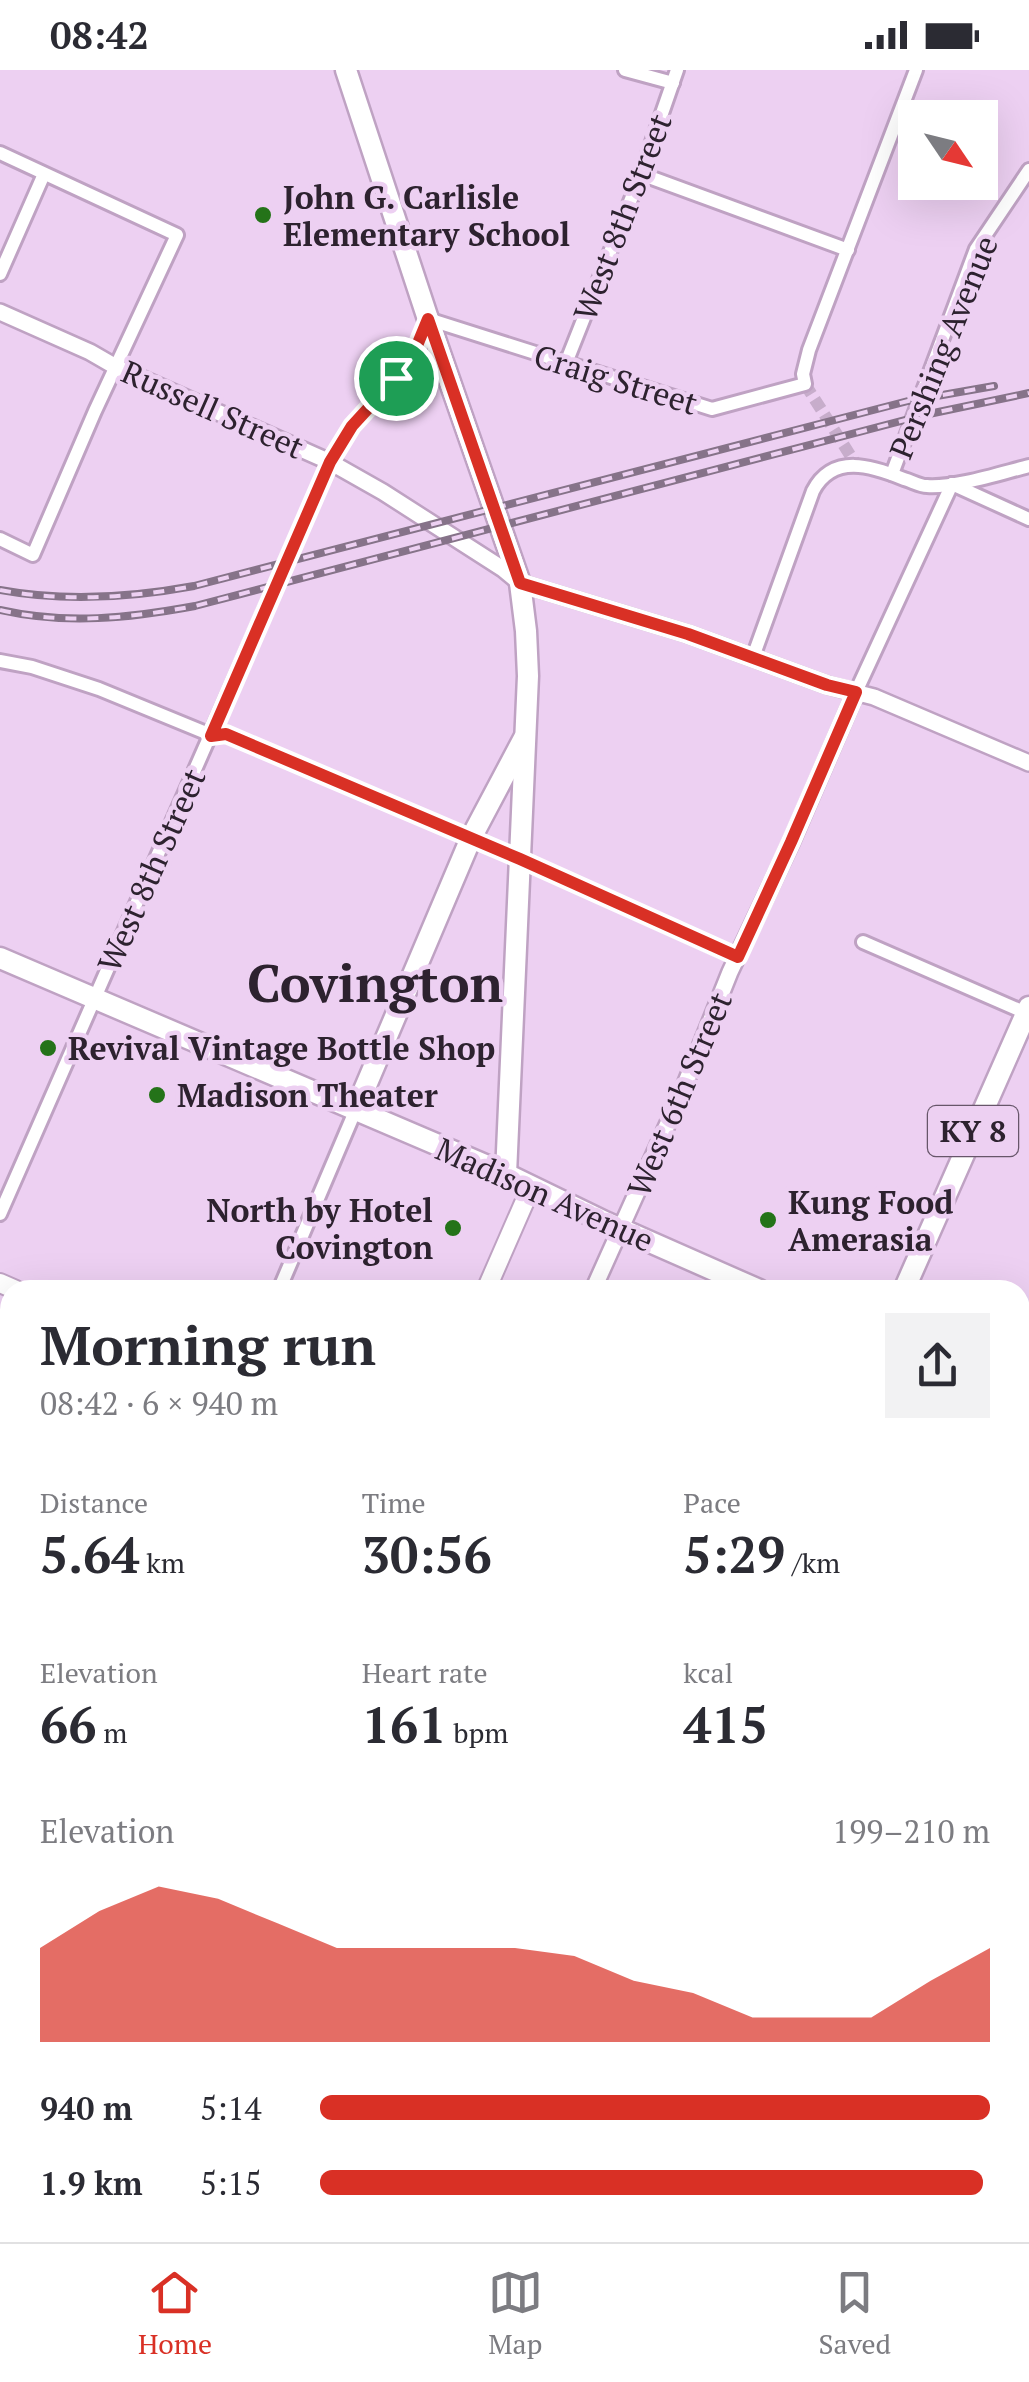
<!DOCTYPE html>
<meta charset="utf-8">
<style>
:root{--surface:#fff;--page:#f2f2f3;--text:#2b2b33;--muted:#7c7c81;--line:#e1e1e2;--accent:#d93025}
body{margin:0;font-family:"PT Serif",serif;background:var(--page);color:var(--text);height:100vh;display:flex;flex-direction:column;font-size:38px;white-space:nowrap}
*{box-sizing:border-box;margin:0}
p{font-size:32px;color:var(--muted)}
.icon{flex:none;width:55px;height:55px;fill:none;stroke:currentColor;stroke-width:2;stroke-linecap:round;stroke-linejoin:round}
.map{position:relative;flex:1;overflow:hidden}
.panel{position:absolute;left:0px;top:1210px;width:1030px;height:962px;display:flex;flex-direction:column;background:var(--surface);border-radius:30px 30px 0 0;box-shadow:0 10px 40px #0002}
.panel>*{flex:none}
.needle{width:65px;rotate:125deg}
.buttons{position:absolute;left:898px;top:30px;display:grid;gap:20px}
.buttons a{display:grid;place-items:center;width:100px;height:100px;border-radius:0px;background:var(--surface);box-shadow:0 10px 40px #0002;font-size:50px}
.pin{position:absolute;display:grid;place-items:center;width:85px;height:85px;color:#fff;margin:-42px;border:5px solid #fff;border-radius:50%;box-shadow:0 2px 10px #0007}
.round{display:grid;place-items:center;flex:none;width:105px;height:105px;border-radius:0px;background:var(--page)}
.summary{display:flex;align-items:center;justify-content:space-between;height:170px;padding:0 40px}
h1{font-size:55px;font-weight:700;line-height:75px}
.metrics{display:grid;grid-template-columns:repeat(3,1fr);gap:15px;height:170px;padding:10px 40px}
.metrics div{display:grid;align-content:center}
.metrics b{font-size:50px;font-weight:700}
.metrics small{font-size:28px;font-weight:400}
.metrics p{font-size:28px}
.chart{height:280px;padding:20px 40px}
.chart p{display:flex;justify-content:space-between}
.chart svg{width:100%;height:180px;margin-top:10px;fill:var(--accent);opacity:.7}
ul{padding:0 40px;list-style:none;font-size:32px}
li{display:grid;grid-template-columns:160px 120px 1fr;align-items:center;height:75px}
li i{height:25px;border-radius:12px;background:var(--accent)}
.status{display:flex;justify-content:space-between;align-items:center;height:70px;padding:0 50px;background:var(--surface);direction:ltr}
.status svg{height:28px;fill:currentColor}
.tabs{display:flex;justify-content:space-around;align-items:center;height:140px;border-top:2px solid var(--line);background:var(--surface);font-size:28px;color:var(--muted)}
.tabs a{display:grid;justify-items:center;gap:5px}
.tabs .selected{color:var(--accent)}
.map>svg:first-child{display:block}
.green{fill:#d8a023}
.water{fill:#3f9d32}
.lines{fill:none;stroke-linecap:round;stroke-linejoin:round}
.minor-tunnel{stroke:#c7adcb;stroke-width:12;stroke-dasharray:12 6;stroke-linecap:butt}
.minor-casing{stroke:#bfa2c3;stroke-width:18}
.tertiary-casing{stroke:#bfa2c3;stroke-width:20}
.secondary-casing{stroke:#bfa2c3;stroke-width:22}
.primary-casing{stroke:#bfa2c3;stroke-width:25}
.minor{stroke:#fff;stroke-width:12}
.tertiary{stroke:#fff;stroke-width:15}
.secondary{stroke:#fff;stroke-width:18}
.primary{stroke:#fff;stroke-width:20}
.rail-casing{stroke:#867389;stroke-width:8}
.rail{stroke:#edd0f2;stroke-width:4;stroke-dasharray:11;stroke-linecap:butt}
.route-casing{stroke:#fff;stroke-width:20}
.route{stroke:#d93025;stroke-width:12}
.poi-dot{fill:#247319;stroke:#edd0f2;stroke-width:4}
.labels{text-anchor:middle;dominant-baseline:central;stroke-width:9;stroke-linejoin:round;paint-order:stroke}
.shield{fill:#edd0f2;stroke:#67566a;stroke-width:2.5}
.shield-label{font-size:30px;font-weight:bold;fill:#2d222f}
.poi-label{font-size:32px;font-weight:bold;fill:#2d222f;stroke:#edd0f2;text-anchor:start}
.street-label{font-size:32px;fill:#2d222f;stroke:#edd0f2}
.town-label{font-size:52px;font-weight:bold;fill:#2d222f;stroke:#edd0f2}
</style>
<div class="status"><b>08:42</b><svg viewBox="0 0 49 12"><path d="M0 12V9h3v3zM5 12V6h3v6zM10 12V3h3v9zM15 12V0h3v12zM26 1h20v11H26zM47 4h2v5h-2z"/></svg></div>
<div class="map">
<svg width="1029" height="2172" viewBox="0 0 1029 2172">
<rect width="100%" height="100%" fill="#edd0f2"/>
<polygon class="green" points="422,2162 439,2172 269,2172 242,2163"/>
<polygon class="water" points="0,2087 10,2091 10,2162 242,2162 269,2172 0,2172"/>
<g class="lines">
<polyline class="minor-tunnel" points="805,314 857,396"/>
<defs>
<g id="minor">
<polyline points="625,0 673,13"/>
<polyline points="0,83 177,165 95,341 33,485 0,469"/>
<polyline points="641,104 848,180"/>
<polyline points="0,204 44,104"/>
<polyline points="566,293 641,104 677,0"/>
<polyline points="892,404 976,179 1029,100"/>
<polyline points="952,414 1029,449"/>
<path d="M 753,587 L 813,421 C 833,383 872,396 904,409 C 912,411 919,416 927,416 C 955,418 1001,403 1029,396"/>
<polyline points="0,591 32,597 99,619 211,665 226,664 520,789 737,887"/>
<polyline points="856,622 952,414"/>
<polyline points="863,872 1026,943"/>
<polyline points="0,1144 330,392 352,357 396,308 416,278 428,249 712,339 805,314 803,304 809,280 916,0"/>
<polyline points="279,1220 356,1039"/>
<polyline points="1020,1313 1029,1293"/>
<polyline points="1020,1825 1029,1829"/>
<polyline points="0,1854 10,1832"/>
<polyline points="0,1874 10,1880"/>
</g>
<g id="tertiary">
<polyline points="0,242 90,282 116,297 330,392 383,422 503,499 520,513 688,564 827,615 874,627 1029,693"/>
<polyline points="593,1220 682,1022 730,902 791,773 856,622"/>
</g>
<g id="secondary">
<polyline points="0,1213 16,1220"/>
<polyline points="486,1220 531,1117"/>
<polyline points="0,1536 10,1541"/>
<polyline points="1020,1987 1029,1992"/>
</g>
<g id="primary">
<polyline points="346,0 428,249 520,513 526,561 528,606 506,1104"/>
<polyline points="0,888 506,1104 607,1153 759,1220"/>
<polyline points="356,1039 471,768 524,668"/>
<polyline points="904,1220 1029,937"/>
<polyline points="1020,1333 1029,1336"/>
<polyline points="1020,1671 1029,1651"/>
<polyline points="694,2162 715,2172"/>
<polyline points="798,2172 802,2162"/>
</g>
</defs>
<use href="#minor" class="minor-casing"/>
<use href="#tertiary" class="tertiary-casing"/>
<use href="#secondary" class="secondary-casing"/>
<use href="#primary" class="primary-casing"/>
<use href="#minor" class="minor"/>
<use href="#tertiary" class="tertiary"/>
<use href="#secondary" class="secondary"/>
<use href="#primary" class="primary"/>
<defs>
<g id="rail">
<path d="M 0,520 C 65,532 129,528 194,516 L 908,331 L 994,316"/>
<path d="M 0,540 C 66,555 130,548 195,536 L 924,345 L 1029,323"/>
</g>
</defs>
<use href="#rail" class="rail-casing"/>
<use href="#rail" class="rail"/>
</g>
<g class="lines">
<defs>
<polygon id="route" points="428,249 520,513 688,564 827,615 856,622 791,772 738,887 520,789 226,664 211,666 330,392 352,356 396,308 416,278"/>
</defs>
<use href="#route" class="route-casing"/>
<use href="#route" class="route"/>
</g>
<g class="poi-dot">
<circle cx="263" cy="145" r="10"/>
<circle cx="48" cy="978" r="10"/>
<circle cx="157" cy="1025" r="10"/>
<circle cx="768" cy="1150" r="10"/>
<circle cx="453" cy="1158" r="10"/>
</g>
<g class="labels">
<rect class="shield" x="928" y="1036" width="90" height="50" rx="8"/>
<g class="shield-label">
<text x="973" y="1061">KY 8</text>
</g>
<g class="poi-label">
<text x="283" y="127">John G. Carlisle<tspan x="283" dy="37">Elementary School</tspan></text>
<text x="68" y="978">Revival Vintage Bottle Shop</text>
<text x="177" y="1025">Madison Theater</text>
<text x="788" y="1132">Kung Food<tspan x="788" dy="37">Amerasia</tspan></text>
<text x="433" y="1140" text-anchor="end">North by Hotel<tspan x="433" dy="37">Covington</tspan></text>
</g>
<g class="street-label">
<text transform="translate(622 147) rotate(-69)">West 8th Street</text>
<text transform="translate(943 277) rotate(-68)">Pershing Avenue</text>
<text transform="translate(616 309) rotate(17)">Craig Street</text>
<text transform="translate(213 339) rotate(24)">Russell Street</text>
<text transform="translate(151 800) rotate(-66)">West 8th Street</text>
<text transform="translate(679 1024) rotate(-67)">West 6th Street</text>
<text transform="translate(545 1124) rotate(24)">Madison Avenue</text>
</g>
<g class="town-label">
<text x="375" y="912">Covington</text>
</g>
</g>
</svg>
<div class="buttons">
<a><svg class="needle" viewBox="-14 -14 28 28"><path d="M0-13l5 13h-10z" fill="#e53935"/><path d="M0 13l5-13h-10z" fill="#7c7c81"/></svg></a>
</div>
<div class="pin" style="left:396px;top:308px;background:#1e9e55"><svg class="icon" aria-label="arrive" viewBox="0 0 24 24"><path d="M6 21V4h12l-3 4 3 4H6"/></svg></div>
<section class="panel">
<div class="summary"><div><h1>Morning run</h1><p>08:42 · 6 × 940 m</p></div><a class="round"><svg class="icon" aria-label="share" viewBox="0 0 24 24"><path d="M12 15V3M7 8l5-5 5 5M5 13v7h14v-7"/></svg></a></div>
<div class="metrics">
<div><p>Distance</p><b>5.64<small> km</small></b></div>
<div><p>Time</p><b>30:56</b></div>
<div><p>Pace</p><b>5:29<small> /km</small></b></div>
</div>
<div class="metrics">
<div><p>Elevation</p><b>66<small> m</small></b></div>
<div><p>Heart rate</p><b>161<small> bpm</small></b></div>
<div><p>kcal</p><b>415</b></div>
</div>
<div class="chart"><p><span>Elevation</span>199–210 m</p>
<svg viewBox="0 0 160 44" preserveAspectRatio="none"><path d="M0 44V21L10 12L20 6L30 9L40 15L50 21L60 21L70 21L80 21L90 23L100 29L110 32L120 38L130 38L140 38L150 29L160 21V44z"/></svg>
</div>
<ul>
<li><b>940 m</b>5:14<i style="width:100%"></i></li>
<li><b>1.9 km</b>5:15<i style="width:99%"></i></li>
</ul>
</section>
</div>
<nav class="tabs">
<a class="selected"><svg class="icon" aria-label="home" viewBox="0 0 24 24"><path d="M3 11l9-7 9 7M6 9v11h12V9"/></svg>Home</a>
<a><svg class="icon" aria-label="map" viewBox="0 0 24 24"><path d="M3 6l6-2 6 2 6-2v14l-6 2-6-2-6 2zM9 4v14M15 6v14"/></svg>Map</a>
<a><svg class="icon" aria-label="saved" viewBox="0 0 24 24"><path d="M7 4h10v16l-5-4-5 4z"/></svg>Saved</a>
</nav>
